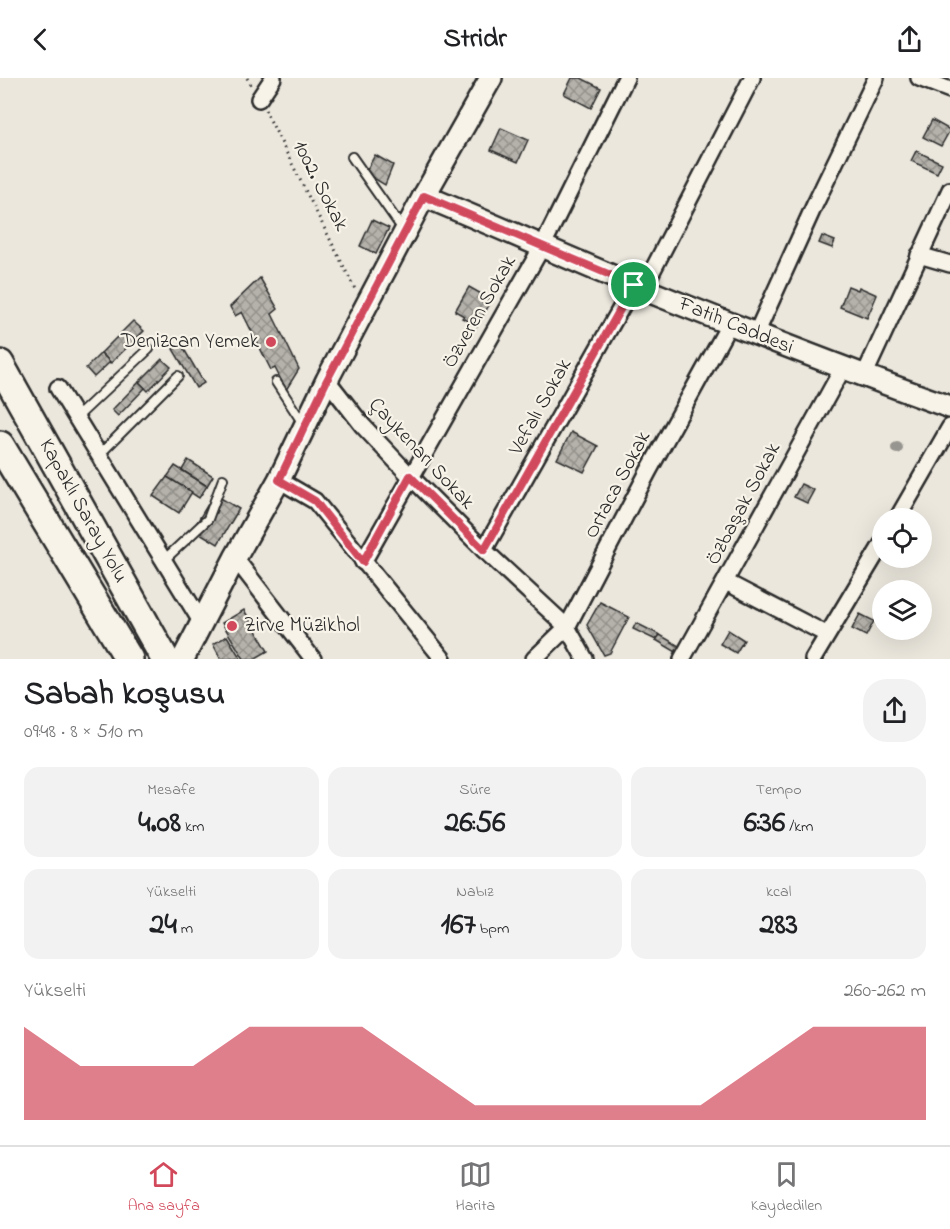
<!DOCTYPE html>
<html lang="tr">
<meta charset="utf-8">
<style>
:root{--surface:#fff;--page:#f2f2f2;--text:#202124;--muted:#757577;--line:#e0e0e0;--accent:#d1495b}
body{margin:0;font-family:"Indie Flower",sans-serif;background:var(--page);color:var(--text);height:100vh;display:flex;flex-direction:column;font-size:22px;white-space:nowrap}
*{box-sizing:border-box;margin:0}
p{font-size:20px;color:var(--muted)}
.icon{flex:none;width:33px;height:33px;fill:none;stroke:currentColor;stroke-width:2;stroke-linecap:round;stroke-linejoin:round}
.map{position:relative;height:581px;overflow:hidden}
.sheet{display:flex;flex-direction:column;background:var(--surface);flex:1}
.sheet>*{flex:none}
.fabs{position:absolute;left:872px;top:430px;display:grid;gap:12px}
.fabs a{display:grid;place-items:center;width:60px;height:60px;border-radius:50%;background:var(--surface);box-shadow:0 6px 24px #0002;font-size:30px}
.pin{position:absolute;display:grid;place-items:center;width:51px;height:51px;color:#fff;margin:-26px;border:3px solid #fff;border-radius:50%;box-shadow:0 2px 6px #0007}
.round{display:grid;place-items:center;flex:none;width:63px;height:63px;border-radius:24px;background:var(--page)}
.overview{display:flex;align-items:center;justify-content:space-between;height:102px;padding:0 24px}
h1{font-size:33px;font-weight:800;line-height:45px}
.figures{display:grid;grid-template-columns:repeat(3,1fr);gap:9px;height:102px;padding:6px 24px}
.figures div{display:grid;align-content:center;border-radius:15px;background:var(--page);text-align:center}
.figures b{font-size:30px;font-weight:800}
.figures small{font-size:16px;font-weight:400}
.figures p{font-size:16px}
.chart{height:168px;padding:12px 24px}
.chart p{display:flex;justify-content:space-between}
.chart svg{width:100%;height:108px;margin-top:6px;fill:var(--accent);opacity:.7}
header{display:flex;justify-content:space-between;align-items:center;height:78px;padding:0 24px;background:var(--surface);font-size:27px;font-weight:800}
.dock{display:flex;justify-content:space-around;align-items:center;height:84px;border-top:2px solid var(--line);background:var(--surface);font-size:16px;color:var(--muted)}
.dock a{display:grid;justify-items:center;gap:3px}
.dock .current{color:var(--accent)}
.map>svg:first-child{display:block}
.building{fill:url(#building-cross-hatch);stroke:#2b2b2b;stroke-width:1.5}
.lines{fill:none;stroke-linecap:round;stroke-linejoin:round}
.lane-casing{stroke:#2b2b2b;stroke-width:12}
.street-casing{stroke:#2b2b2b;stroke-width:20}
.secondary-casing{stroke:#2b2b2b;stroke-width:26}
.highway-casing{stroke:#2b2b2b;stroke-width:32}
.path{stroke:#2b2b2b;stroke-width:3;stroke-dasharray:1.5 4.5;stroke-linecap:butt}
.lane{stroke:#f7f3e8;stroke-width:8}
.street{stroke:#f7f3e8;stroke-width:15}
.secondary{stroke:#f7f3e8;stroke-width:21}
.highway{stroke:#f7f3e8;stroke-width:27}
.tree{fill:#97958f}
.route-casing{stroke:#fff;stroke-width:12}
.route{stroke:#d1495b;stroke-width:8}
.poi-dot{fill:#d1495b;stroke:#f7f3e8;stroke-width:2}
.labels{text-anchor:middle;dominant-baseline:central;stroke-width:4.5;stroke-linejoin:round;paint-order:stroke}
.street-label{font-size:21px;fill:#2b2b2b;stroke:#f7f3e8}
.poi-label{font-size:21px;fill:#2b2b2b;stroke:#f7f3e8;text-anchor:end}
</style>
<header><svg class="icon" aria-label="back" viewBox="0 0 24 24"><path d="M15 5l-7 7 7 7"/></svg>Stridr<svg class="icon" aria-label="share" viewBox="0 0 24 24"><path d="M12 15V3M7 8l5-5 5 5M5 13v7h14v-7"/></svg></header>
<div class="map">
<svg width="950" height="581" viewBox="0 0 950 581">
<defs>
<pattern id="building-cross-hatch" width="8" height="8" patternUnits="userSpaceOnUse" patternTransform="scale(1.5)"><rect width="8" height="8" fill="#b5b2ab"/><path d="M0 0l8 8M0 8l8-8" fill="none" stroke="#93918b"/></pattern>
</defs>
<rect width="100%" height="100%" fill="#ebe7dd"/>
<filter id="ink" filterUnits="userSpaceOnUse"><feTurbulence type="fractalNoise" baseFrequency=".0167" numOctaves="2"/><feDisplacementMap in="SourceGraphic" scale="12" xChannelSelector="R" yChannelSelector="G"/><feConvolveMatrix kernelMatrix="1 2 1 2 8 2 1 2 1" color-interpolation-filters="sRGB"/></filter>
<g filter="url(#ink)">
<g class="building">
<polygon points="572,0 581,0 601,10 591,30 564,16"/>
<polygon points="932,42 950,52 941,68 923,59"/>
<polygon points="501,50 528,62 518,84 491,72"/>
<polygon points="916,73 942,85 937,95 911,83"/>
<polygon points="375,77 393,87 385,107 365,95"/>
<polygon points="372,142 389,150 376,176 360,168"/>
<polygon points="822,158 835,163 832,170 819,165"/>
<polygon points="260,200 278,231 272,236 299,291 286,312 275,290 271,292 242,234 235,238 230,229"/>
<polygon points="848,208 858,212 859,209 877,217 867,240 840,229"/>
<polygon points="469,209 492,222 477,248 462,240 464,238 455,233"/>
<polygon points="133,243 144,253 111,285 101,275"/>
<polygon points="181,266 204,305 196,310 173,271"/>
<polygon points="101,275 110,284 94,299 86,290"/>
<polygon points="162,281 171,289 148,313 139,304"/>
<polygon points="139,304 145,310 118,338 112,332"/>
<polygon points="571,354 598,368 584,394 557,381"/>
<polygon points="188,382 213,398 207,408 182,392"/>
<polygon points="175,388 207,408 199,420 167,399"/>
<polygon points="167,399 192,414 179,435 153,418"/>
<polygon points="801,406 814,412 807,425 794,419"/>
<polygon points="214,416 239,431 218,466 193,451"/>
<polygon points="600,524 629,539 610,575 604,577 587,547"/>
<polygon points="244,532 268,573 254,581 244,581 222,545"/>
<polygon points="860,536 874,543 866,558 852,551"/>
<polygon points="636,545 660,557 656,562 633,551"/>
<polygon points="728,552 744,562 736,575 720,566"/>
<polygon points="660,557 679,568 676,574 656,562"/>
<polygon points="227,558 241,581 221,581 213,566"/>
</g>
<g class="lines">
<defs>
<g id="lane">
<polyline points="352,79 404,153"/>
<polyline points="276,304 302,344"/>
<polyline points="76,340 149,271"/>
<polyline points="99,377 178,298"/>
<polyline points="164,482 208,441 223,401"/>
</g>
<g id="street">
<polyline points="919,0 950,12"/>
<polyline points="259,21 273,0"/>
<polyline points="919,177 950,186"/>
<polyline points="643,211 752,0"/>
<polyline points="756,256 815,126 876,0"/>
<polyline points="864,298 950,112"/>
<polyline points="327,302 363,348 410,398 484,472 567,549 585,581"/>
<polyline points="58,310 202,545"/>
<polyline points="279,402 315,423 443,581"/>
<polyline points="897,441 950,349"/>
<polyline points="484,472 634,207"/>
<polyline points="235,480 313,581"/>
<polyline points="363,484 543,167 626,0"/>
<polyline points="726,504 826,556"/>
<polyline points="534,581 567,549 648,394 730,245"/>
<polyline points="682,581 843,290"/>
<polyline points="813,581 882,466"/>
</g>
<g id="secondary">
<path d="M 424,118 C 497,148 570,181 643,211 C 745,252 847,292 950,329"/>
<polyline points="183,581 235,480 279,402 327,302 424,118 491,0"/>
</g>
<g id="highway">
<polyline points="0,286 165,581"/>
<polyline points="0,367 129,581"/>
</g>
</defs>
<use href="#lane" class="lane-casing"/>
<use href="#street" class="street-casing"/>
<use href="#secondary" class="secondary-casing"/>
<use href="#highway" class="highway-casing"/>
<g class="path">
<polyline points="247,0 252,8"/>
<polyline points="265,32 355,211"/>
</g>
<use href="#lane" class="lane"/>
<use href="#street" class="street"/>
<use href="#secondary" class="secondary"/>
<use href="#highway" class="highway"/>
</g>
<circle class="tree" cx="897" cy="370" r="6"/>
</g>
<g class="lines" filter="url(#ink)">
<defs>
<polygon id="route" points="424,118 634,207 484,472 410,398 363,484 315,423 279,402 327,302"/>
</defs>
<use href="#route" class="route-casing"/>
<use href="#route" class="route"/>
</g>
<g class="poi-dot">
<circle cx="271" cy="264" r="6"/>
<circle cx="232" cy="548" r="6"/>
</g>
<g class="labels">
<g class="street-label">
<text transform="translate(320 108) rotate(63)">1002. Sokak</text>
<text transform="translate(480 234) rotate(-60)">Özveren Sokak</text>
<text transform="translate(736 248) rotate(22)">Fatih Caddesi</text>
<text transform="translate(541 329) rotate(-61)">Vefalı Sokak</text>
<text transform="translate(421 376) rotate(47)">Çaykenarı Sokak</text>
<text transform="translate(618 407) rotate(-62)">Ortaca Sokak</text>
<text transform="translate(744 426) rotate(-62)">Özbaşak Sokak</text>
<text transform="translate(83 433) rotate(61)">Kapaklı Saray Yolu</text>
</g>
<g class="poi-label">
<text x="259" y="264">Denizcan Yemek</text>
<text x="244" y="548" text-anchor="start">Zirve Müzikhol</text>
</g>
</g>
</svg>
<div class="fabs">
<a><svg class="icon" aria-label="locate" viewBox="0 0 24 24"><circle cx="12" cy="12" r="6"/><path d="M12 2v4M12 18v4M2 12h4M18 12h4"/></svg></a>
<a><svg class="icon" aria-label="layers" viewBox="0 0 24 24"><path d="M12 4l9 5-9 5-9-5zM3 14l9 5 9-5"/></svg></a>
</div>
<div class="pin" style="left:634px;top:207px;background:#1e9e55"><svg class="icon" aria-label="arrive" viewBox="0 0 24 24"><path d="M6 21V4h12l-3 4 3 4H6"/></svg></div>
</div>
<section class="sheet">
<div class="overview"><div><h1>Sabah koşusu</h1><p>09:48 · 8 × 510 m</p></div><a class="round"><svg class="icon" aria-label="share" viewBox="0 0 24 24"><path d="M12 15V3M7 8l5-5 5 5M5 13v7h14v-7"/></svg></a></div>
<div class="figures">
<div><p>Mesafe</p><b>4.08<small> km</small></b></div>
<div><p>Süre</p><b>26:56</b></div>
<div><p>Tempo</p><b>6:36<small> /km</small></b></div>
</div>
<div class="figures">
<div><p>Yükselti</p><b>24<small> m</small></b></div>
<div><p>Nabız</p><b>167<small> bpm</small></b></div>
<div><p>kcal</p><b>283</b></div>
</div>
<div class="chart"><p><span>Yükselti</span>260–262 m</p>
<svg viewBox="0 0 160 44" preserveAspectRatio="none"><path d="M0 44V6L10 22L20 22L30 22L40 6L50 6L60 6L70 22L80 38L90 38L100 38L110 38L120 38L130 22L140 6L150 6L160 6V44z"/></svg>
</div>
</section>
<nav class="dock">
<a class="current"><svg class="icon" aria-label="home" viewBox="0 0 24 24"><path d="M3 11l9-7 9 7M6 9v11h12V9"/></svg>Ana sayfa</a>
<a><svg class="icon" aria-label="map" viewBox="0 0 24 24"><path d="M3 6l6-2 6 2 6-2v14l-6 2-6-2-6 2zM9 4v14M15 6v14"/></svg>Harita</a>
<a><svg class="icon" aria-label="saved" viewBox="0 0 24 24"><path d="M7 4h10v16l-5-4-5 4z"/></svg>Kaydedilen</a>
</nav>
